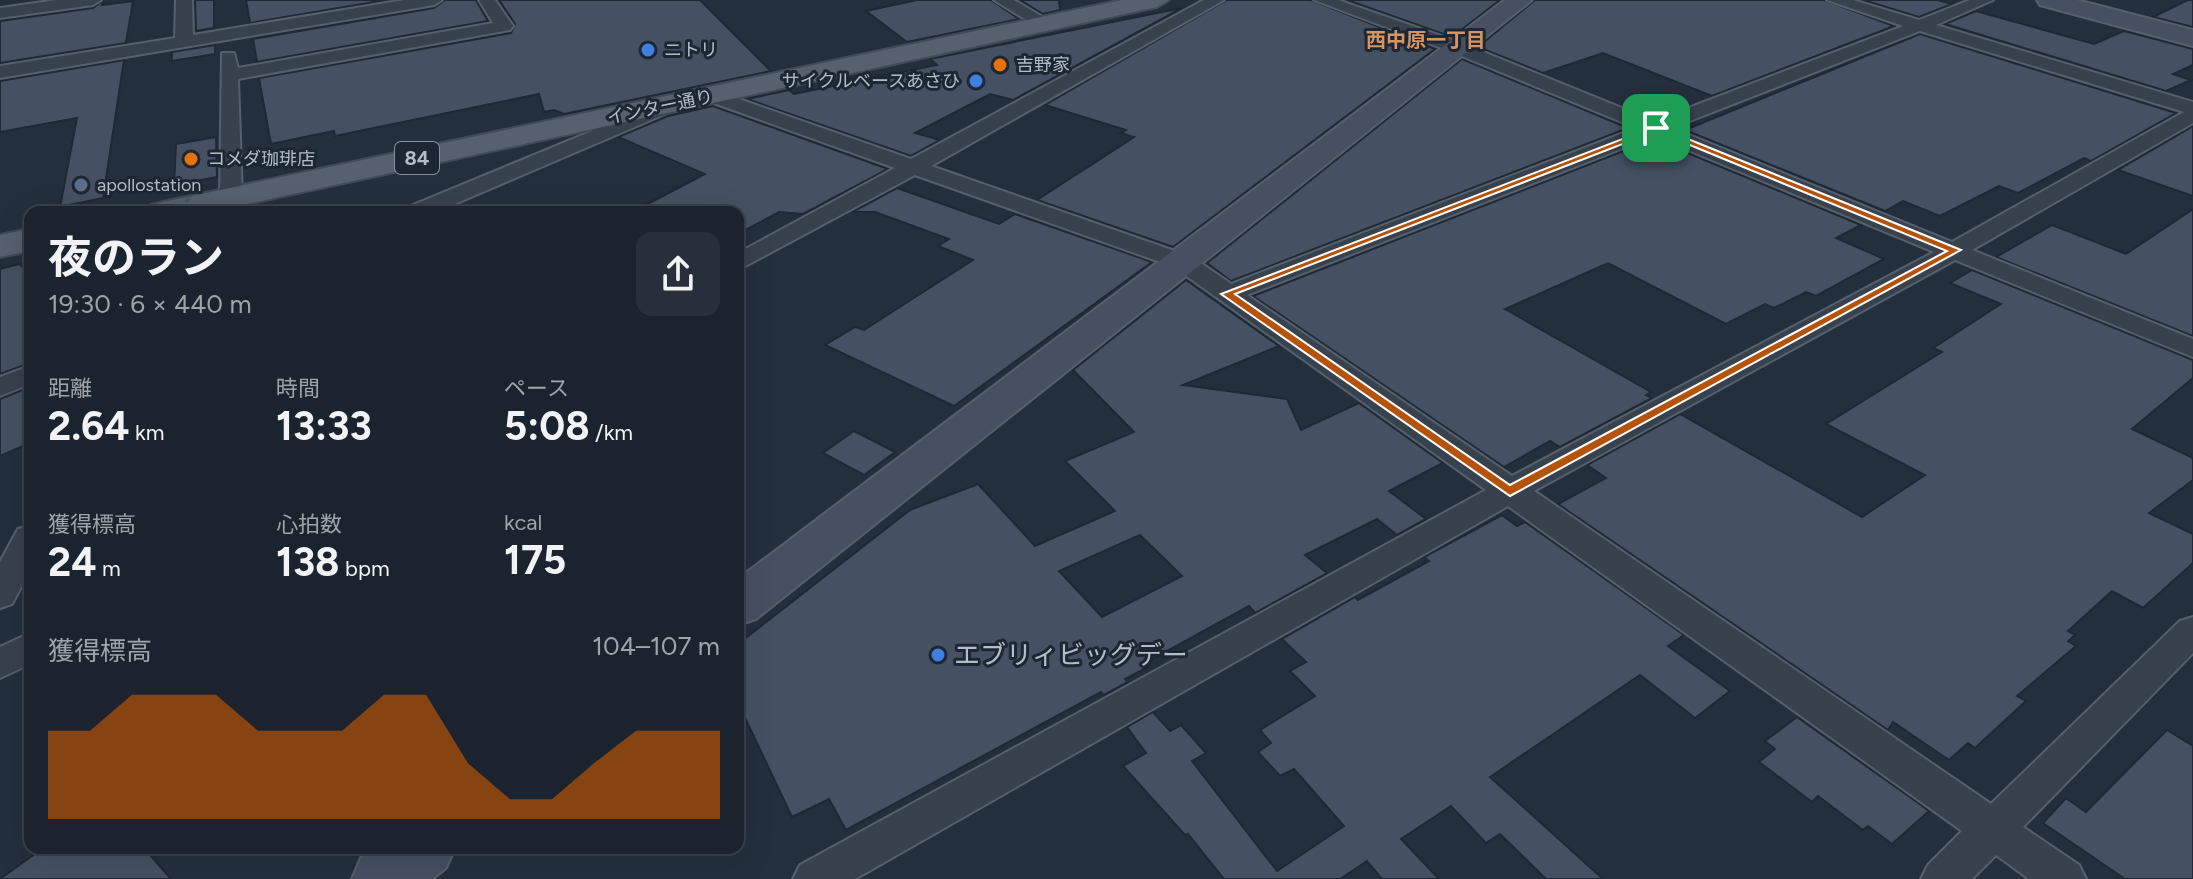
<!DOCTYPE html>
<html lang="ja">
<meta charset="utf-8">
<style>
:root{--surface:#1b232e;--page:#282f3a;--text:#f1f3f6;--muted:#a0a4aa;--line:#39404a;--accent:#b45309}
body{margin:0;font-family:Figtree,"Noto Sans JP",sans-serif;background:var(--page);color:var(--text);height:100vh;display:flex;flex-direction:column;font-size:30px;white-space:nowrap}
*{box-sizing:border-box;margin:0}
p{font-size:26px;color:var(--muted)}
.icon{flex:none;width:44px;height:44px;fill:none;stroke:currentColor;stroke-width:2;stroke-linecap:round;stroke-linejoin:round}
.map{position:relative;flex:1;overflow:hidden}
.side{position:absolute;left:24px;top:206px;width:720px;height:648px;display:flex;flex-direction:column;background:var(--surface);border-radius:16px;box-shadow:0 8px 32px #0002,0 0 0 2px var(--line)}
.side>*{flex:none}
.pin{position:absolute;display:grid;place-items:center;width:68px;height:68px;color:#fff;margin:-34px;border-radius:16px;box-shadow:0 4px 12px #0006}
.round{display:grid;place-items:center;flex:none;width:84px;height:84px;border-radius:16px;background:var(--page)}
.headline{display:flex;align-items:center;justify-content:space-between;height:136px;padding:0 24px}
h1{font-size:44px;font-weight:700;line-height:60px}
.stats{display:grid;grid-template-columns:repeat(3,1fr);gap:12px;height:136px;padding:8px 24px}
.stats div{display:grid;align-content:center}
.stats b{font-size:40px;font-weight:700}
.stats small{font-size:22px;font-weight:400}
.stats p{font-size:22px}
.chart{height:224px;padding:16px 24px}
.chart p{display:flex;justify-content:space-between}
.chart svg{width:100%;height:144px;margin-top:8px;fill:var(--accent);opacity:.7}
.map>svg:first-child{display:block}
.building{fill:#455162;stroke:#1f2835;stroke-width:2;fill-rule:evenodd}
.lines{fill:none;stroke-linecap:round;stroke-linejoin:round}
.street-casing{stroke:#565f6c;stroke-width:4}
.secondary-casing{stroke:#565f6c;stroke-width:4}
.primary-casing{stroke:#414a57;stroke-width:4}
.street{fill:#38414e;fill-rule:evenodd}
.secondary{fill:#465061;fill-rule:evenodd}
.primary{fill:#56606e;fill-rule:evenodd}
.path-bridge{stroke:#44595c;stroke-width:4;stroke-dasharray:5 5;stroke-linecap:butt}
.route{fill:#b45309;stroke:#fff;stroke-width:2;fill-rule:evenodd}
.shop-dot{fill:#3f7fe0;stroke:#1d2633;stroke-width:3}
.food-dot{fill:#e8710a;stroke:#1d2633;stroke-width:3}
.service-dot{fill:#5c6f8a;stroke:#1d2633;stroke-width:3}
.labels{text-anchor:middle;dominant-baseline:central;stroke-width:6;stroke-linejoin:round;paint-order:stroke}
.far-poi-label{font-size:18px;fill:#b4bcc9;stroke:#1d2633;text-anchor:start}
.far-street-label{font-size:18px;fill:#b4bcc9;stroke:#1d2633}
.far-neighbourhood-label{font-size:20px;font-weight:bold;fill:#d59563;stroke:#1d2633}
.shield{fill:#1d2633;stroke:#878f9c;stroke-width:2}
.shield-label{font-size:20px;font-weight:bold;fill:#b4bcc9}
.near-poi-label{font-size:26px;fill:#b4bcc9;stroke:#1d2633;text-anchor:start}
</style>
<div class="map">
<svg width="2193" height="879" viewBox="0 0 2193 879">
<rect width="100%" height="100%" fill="#242f3e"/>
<g class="building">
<polygon points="104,0 102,5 133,1 126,43 0,63 0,21 93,8"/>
<polygon points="195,0 214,0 214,28 196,31"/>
<polygon points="246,0 386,0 250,23"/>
<polygon points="445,0 476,0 488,21 257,62 253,39 434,8"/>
<polygon points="499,0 700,0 771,71 564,114 554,110 544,112 539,94 335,136 334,131 271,144 259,78 511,33 515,24"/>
<polygon points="917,0 991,0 1019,19 907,42 866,11"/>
<polygon points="1020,0 1059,0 1060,10 1043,14"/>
<polygon points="1227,0 1311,0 1435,49 1173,247 1037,200 1134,137 1121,133 1126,130 1045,105"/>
<polygon points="1347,0 1500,0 1452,37"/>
<polygon points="1535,0 1824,0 1894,26 1712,96 1603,53 1543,73 1478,47"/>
<polygon points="1863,0 1938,0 1952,4 1919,17"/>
<polygon points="2188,0 2193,0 2193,27 2153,17"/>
<polygon points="1182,8 1013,100 990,94 915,133 940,140 911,156 747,99 789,90 794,94 937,65 930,59"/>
<polygon points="1976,11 2094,44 2124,31 2193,49 2193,65 2173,74 2191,80 2166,91 1945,24"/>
<polygon points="1920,34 2176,113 2091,161 2084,158 2018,193 1999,186 1940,216 1903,201 1885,211 1685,130"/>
<polygon points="215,45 215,54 172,61 172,52"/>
<polygon points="1462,59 1628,128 1231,281 1207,263"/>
<polygon points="124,60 103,198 60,207 77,118 0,132 0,81"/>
<polygon points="713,106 888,169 803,214 779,212 738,234 738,212 632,212 705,174 618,137 668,116"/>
<polygon points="2193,126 2193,196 2118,170"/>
<polygon points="216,137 217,177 174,185 176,144"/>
<polygon points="1654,139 1861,225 1836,238 1884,259 1816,296 1806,292 1774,308 1765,304 1726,324 1608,263 1505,309 1651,392 1646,395 1652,398 1560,447 1550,441 1504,467 1253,296"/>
<polygon points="897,188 999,224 1015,214 1152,262 954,406 825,345 855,327 864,330 973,260 938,246 949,239 875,212 852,212"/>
<polygon points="2193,209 2193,336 1996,257 2052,225 2126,254"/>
<polygon points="19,264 30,273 30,363 0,374 0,269"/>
<polygon points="1972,270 2193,360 2193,378 2132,429 2193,458 2193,480 2149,513 2193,534 2193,563 2143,608 2112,591 2068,631 2075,635 2068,641 2076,646 2017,696 2026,701 1975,748 1968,743 1949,760 1893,722 1888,730 1558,504 1606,478 1587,465 1680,414 1862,517 1925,475 1826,424 1942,352 1933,348 2001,304 1950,283"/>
<path d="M 1186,280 L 1279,346 L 1183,385 L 1287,399 L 1301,430 L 1359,403 L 1443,463 L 1389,491 L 1426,519 L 1397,535 L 1377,519 L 1305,555 L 1327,573 L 1255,613 L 1249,606 L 1145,663 L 1148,667 L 1125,679 L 1128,682 L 1104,695 L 1101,692 L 846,830 L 829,799 L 792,817 L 738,703 L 738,644 L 910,510 L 978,484 L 1035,546 L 1115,511 L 1065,461 L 1134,432 L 1073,370 ZM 1140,535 L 1182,576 L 1102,617 L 1059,571 Z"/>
<polygon points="30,387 30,443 0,456 0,399"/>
<polygon points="854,431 895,452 864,475 823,453"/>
<polygon points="1502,515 1517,526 1525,522 1684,635 1668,646 1730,691 1695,718 1640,675 1490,777 1603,879 1546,879 1500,834 1486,843 1451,806 1401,839 1439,879 1382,879 1367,861 1340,879 1224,879 1188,834 1185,835 1123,766 1146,753 1127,727 1153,712 1170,731 1181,725 1206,753 1192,761 1277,871 1344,826 1294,769 1280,776 1258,752 1271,743 1260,730 1315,696 1290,671 1306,662 1282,639 1355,597 1358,600 1429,561 1424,557"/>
<polygon points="1797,717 1914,800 1929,811 1892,844 1868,826 1863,830 1818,796 1812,802 1759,762 1775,749 1765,741"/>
<polygon points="2167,730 2193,746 2193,879 2125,879 2043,823 2066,798 2086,812"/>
<polygon points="43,848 144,848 171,879 0,879"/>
</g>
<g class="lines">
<defs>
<g id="street">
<polygon points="57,0 101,0 93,5 0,18 0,8"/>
<polygon points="176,0 192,0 193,35 404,0 442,0 434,5 0,78 0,66 175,38"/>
<polygon points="479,0 495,0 513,26 510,30 238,79 242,198 239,203 223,203 220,198 222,53 234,53 238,68 493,23"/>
<polygon points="994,0 1014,0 1056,25 1053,29 1041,29"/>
<path d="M 1204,0 L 1224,0 L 931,166 L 1192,257 L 1231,284 L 1636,128 L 1452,52 L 1314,0 L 1338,0 L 1464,44 L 1654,121 L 1903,26 L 1827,0 L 1853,0 L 1919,20 L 1970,0 L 1993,0 L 1936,25 L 2193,102 L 2193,123 L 1972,250 L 2193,339 L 2193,357 L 1955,260 L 1534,491 L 1991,804 L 2180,621 L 2193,617 L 2193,653 L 2023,827 L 2079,865 L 2086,879 L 2029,879 L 1996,855 L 1972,879 L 1921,879 L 1928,865 L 1962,831 L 1508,506 L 855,879 L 793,879 L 800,865 L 1486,490 L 1174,267 L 915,175 L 738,270 L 738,253 L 895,168 L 705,100 L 702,96 L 705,92 L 719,92 L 911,159 ZM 1920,31 L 2184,112 L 1952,242 L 1672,128 ZM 1654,136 L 1934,252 L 1512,476 L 1247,295 Z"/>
<polygon points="672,98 682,104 679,108 436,212 404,212 408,207"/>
<polygon points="30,366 30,384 0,396 0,377"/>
<polygon points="30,526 30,570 12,604 0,608 0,562 18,529"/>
<polygon points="30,633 30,664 0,678 0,647"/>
</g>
<g id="secondary">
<polygon points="1505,0 1532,0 756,619 738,625 738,579"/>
<polygon points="2037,0 2077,0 2193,30 2193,46 2040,5"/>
<polygon points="375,848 455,848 446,868 432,879 352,879 361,858"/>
</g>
<g id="primary">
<polygon points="1122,0 1169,0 1157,7 210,212 146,212 151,205 163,202"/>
<polygon points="30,229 30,251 0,257 0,235"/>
</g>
</defs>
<use href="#street" class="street-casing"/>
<use href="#secondary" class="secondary-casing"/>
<use href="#primary" class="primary-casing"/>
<use href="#street" class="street"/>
<use href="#secondary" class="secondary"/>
<use href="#primary" class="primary"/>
<polyline class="path-bridge" points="184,212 191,188"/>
</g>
<path class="route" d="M 1656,126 L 1961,250 L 1510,496 L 1221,294 ZM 1656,131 L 1947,251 L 1510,485 L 1235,294 Z"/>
<g class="shop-dot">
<circle cx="648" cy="50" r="8"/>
<circle cx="976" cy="81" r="8"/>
<circle cx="938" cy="655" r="8"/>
</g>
<g class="food-dot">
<circle cx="1000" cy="65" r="8"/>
<circle cx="191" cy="159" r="8"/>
</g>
<circle class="service-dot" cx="81" cy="185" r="8"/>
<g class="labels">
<g class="far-poi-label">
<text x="664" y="50">ニトリ</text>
<text x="1016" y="65">吉野家</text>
<text x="960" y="81" text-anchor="end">サイクルベースあさひ</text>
<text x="207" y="159">コメダ珈琲店</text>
<text x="97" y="185">apollostation</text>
</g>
<g class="far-street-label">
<text transform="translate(660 107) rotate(-12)">インター通り</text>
</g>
<g class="far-neighbourhood-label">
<text x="1426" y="40">西中原一丁目</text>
</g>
<rect class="shield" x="395" y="142" width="44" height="32" rx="6"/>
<g class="shield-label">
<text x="417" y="158">84</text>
</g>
<g class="near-poi-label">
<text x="954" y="655">エブリィビッグデー</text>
</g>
</g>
</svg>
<div class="pin" style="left:1656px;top:128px;background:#1e9e55"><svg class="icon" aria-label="arrive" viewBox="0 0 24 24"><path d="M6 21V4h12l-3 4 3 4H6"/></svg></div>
<section class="side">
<div class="headline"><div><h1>夜のラン</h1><p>19:30 · 6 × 440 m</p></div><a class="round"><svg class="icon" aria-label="share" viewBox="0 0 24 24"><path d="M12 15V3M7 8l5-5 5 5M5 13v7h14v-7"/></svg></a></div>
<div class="stats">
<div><p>距離</p><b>2.64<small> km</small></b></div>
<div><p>時間</p><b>13:33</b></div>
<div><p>ペース</p><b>5:08<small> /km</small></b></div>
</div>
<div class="stats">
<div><p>獲得標高</p><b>24<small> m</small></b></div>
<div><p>心拍数</p><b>138<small> bpm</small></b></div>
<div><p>kcal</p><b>175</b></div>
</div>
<div class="chart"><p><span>獲得標高</span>104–107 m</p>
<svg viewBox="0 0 160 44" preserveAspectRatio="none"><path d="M0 44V17L10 17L20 6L30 6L40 6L50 17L60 17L70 17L80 6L90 6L100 27L110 38L120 38L130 27L140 17L150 17L160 17V44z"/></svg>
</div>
</section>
</div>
